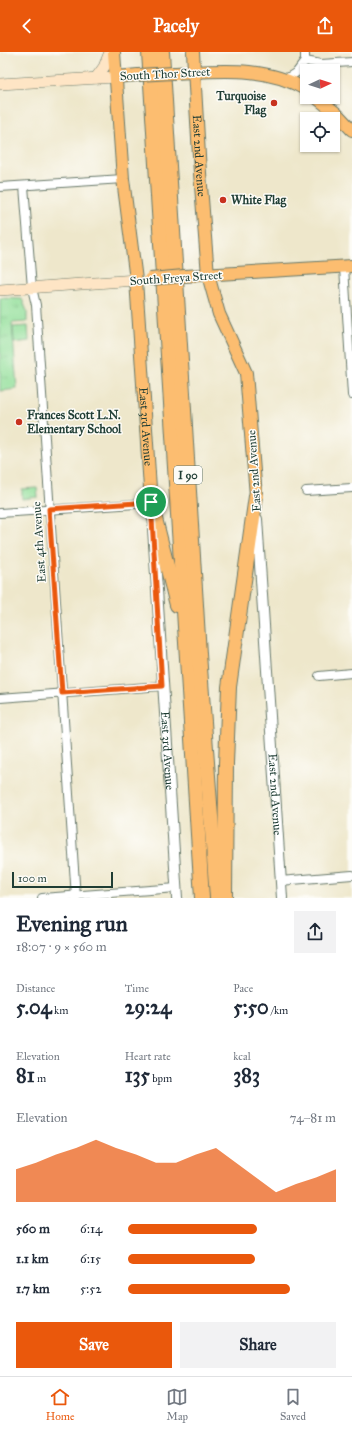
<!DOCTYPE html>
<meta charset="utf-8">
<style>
:root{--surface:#fff;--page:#f2f2f3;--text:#1f2937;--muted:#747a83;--line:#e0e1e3;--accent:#ea580c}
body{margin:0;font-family:"IM FELL Great Primer",serif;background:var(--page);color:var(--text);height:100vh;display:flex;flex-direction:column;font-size:15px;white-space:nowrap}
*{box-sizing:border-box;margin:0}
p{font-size:13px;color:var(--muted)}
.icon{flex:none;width:22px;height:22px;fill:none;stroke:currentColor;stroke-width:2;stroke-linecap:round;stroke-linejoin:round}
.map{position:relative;height:846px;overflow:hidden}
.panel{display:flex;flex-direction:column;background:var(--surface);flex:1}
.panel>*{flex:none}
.needle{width:26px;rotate:86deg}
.tools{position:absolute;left:300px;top:12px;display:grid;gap:8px}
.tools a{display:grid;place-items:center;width:40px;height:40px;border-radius:0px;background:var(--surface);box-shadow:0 1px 3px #0004;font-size:20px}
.scale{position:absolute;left:12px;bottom:10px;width:101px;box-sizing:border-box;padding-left:4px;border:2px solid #1f3d34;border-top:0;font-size:11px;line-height:14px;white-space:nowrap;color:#1f3d34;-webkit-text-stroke:3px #fdfcf7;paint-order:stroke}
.pin{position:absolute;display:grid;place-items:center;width:34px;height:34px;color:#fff;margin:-17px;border:2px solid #fff;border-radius:50%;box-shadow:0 1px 4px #0007}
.round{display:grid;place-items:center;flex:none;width:42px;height:42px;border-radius:0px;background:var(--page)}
.overview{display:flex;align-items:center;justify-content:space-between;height:68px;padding:0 16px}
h1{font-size:22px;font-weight:700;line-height:30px}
.stats{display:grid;grid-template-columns:repeat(3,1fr);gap:6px;height:68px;padding:4px 16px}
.stats div{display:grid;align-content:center}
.stats b{font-size:20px;font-weight:700}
.stats small{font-size:11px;font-weight:400}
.stats p{font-size:11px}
.chart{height:112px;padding:8px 16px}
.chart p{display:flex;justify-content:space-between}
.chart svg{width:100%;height:72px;margin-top:4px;fill:var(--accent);opacity:.7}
.cta{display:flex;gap:8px;margin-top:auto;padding:8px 16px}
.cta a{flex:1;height:46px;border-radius:0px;background:var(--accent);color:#fff;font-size:16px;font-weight:700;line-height:46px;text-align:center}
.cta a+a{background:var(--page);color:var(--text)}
ul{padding:0 16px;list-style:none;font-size:13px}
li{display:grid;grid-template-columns:64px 48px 1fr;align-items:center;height:30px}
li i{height:10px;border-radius:5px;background:var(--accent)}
header{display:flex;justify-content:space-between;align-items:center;height:52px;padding:0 16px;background:var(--accent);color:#fff;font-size:18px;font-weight:700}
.tab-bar{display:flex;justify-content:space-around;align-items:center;height:56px;border-top:1px solid var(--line);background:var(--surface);font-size:11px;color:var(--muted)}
.tab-bar a{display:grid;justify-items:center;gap:2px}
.tab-bar .active{color:var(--accent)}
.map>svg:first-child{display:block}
.grass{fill:#94e09c;stroke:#5a8e68}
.park{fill:url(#park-tufts);stroke:#5a8e68}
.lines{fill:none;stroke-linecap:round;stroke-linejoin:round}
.minor-casing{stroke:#677869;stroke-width:10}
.tertiary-casing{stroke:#677869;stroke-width:12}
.secondary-casing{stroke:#677869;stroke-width:12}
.primary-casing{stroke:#677869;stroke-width:14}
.motorway-casing{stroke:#677869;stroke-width:16}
.minor{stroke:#fff;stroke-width:8}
.tertiary{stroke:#fff;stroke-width:10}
.secondary{stroke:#fee5c5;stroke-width:11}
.primary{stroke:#fcbd6f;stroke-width:12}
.motorway{stroke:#fcbd6f;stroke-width:14}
.primary-bridge-casing{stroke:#677869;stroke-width:14;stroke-linecap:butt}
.primary-bridge{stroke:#fcbd6f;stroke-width:12}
.route-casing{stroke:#fff;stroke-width:8}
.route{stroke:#ea580c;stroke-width:5}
.poi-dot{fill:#c8321e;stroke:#fdfcf7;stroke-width:1.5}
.labels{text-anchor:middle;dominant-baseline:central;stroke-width:3;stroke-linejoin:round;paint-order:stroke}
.shield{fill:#fdfcf7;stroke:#62766e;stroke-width:1}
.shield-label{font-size:11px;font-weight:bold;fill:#1f3d34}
.street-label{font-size:12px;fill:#1f3d34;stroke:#fdfcf7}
.poi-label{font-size:12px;font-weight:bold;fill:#1f3d34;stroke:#fdfcf7;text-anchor:start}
</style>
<header><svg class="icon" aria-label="back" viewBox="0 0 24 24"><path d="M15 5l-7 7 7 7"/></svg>Pacely<svg class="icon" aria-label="share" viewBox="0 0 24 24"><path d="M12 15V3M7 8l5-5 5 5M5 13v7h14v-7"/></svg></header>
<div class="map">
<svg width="352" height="846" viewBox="0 0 352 846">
<defs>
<pattern id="park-tufts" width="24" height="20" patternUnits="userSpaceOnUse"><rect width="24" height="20" fill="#94e09c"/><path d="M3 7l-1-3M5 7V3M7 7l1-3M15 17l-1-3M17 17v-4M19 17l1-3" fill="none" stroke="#7fc187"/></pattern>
</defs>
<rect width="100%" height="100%" fill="#fdfcf7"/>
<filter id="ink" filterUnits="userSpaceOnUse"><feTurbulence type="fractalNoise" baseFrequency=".025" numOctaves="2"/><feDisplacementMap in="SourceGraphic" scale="8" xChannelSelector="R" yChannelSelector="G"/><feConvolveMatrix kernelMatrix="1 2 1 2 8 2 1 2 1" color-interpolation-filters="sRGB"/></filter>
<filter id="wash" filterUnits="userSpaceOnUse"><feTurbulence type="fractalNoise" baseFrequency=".012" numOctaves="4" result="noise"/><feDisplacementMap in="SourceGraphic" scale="16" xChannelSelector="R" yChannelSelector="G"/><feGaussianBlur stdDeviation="0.9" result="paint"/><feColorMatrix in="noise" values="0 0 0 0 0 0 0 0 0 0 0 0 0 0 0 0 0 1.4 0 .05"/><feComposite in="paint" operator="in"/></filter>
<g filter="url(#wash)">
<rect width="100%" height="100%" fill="#eee7cb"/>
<polygon class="grass" points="28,274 29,289 14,291 13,275"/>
<g class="park">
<polygon points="0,246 22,247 27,259 27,270 12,271 17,337 0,339"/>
<polygon points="37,436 38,445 22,447 22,437"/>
</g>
</g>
<g filter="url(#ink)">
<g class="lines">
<defs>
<g id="minor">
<polyline points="305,0 305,9"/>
<polyline points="305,9 321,12 352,10"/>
<polyline points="284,28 297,20 305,9"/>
<polyline points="24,134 32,236 36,253 76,846"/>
<polyline points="0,135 123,127"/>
<polyline points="344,215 352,343"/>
<polyline points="306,439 352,436"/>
<polyline points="0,461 151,451"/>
<polyline points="319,624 352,621"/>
<polyline points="0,646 162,634"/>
<polyline points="280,829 352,823"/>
<polyline points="42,846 177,836"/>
</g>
<g id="tertiary">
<path id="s1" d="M 257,467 L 282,846"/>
<path id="s2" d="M 153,476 L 177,846"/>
</g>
<g id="secondary">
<polyline points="96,26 104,15 110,0"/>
<polyline points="0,32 116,25"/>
<polyline points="0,238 136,228"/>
</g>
<g id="primary">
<path id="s3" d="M 114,0 L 123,127 L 136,228 L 151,451"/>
<path id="s4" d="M 193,0 L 200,121 L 208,223 L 219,262 L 246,321 L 256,444"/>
<path d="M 173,21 C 219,19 265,13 307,38"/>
<polyline points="116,25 138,23"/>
<polyline points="316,45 337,62 352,78"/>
<polyline points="184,224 352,214"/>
</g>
<g id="motorway">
<polyline points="149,0 202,846"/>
<polyline points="162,0 199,602 217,846"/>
<polyline points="151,451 177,553"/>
<polyline points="225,844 226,711 229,635 256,444"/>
</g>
</defs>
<use href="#minor" class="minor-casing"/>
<use href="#tertiary" class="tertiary-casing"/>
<use href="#secondary" class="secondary-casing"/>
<use href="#primary" class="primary-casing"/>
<use href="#motorway" class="motorway-casing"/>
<use href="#minor" class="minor"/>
<use href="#tertiary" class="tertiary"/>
<use href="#secondary" class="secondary"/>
<use href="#primary" class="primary"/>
<use href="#motorway" class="motorway"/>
<defs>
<g id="primary-bridge">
<polyline points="138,23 173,21"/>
<polyline points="150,227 184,224"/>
</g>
</defs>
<use href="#primary-bridge" class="primary-bridge-casing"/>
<use href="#primary-bridge" class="primary-bridge"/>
</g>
</g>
<g class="lines" filter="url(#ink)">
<defs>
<polygon id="route" points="151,450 162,634 62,641 49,457"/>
</defs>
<use href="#route" class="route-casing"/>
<use href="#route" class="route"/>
</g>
<g class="poi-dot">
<circle cx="274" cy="51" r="4"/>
<circle cx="223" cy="148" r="4"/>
<circle cx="19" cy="370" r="4"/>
</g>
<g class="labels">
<rect class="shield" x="174" y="414" width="28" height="18" rx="3"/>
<g class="shield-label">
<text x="188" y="423">I 90</text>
</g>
<g class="street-label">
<text transform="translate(165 22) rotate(-3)">South Thor Street</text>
<text stroke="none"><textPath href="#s4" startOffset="104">East 2nd Avenue</textPath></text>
<text transform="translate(176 226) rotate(-4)">South Freya Street</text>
<text stroke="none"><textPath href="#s3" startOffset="376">East 3rd Avenue</textPath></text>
<text transform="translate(254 419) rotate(-94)">East 2nd Avenue</text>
<text transform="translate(39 490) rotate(-94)">East 4th Avenue</text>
<text stroke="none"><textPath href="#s2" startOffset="223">East 3rd Avenue</textPath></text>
<text stroke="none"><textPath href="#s1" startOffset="276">East 2nd Avenue</textPath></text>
</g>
<g class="poi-label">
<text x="266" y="44" text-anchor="end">Turquoise<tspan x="266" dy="14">Flag</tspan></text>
<text x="231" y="148">White Flag</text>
<text x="27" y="363">Frances Scott L.N.<tspan x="27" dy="14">Elementary School</tspan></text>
</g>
</g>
</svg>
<div class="tools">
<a><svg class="needle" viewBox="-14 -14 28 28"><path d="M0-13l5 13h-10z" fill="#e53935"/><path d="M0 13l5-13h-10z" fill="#747a83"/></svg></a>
<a><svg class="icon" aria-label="locate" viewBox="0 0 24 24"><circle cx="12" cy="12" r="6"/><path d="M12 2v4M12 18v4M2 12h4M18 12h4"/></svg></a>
</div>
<div class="scale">100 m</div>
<div class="pin" style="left:151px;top:450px;background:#1e9e55"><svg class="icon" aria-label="arrive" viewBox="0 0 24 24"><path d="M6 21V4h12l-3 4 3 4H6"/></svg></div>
</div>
<section class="panel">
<div class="overview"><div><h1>Evening run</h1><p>18:07 · 9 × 560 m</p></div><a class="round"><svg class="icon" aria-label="share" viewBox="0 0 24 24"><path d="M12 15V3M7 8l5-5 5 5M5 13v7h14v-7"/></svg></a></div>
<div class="stats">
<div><p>Distance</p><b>5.04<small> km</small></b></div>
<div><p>Time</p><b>29:24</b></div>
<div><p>Pace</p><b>5:50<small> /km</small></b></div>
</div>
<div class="stats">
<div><p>Elevation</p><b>81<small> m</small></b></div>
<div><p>Heart rate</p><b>135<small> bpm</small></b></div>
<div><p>kcal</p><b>383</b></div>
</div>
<div class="chart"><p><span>Elevation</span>74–81 m</p>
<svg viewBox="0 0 160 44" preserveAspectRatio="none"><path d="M0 44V24L10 20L20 15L30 11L40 6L50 11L60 15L70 20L80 20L90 15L100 11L110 20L120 29L130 38L140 33L150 29L160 24V44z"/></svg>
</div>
<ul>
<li><b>560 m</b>6:14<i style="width:62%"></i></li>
<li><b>1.1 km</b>6:15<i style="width:61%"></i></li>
<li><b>1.7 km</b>5:52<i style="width:78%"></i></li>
</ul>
<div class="cta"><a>Save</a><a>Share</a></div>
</section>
<nav class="tab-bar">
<a class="active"><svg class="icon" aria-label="home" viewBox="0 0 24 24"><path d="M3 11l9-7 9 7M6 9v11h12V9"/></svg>Home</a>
<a><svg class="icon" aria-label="map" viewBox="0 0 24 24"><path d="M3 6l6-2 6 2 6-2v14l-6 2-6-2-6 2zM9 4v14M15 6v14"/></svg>Map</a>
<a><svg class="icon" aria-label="saved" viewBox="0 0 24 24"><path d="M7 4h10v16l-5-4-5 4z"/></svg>Saved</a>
</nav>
